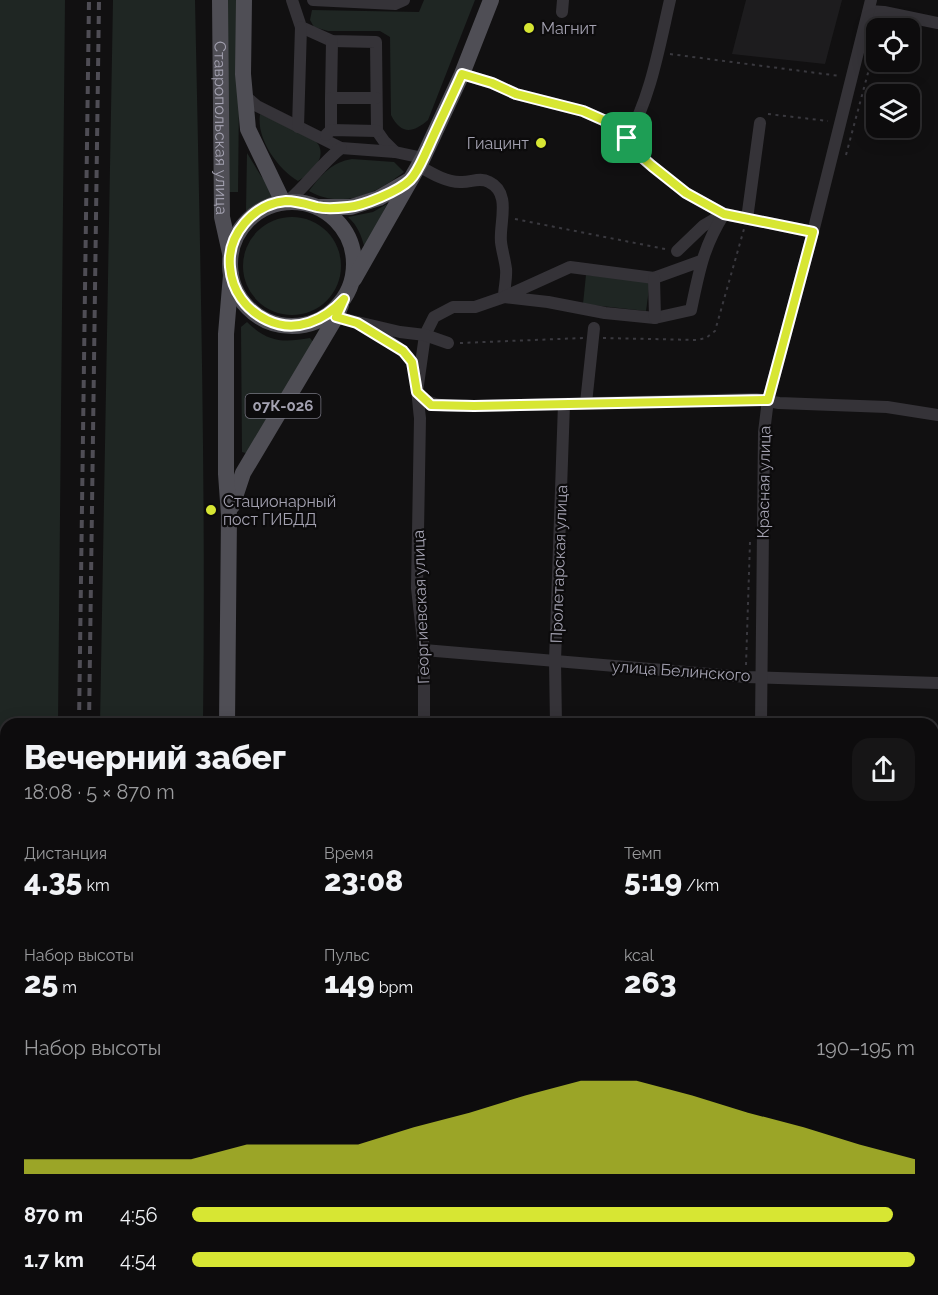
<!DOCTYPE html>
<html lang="ru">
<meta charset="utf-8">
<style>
:root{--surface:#0d0c0d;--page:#161516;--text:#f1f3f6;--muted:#9a9b9d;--line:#2d2c2e;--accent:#d7e633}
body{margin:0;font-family:Raleway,sans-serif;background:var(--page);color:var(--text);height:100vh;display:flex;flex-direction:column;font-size:22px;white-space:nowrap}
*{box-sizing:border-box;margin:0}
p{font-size:20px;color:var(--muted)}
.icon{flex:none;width:33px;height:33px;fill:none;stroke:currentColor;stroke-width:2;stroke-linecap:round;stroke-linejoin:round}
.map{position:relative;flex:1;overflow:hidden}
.side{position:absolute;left:0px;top:718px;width:939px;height:578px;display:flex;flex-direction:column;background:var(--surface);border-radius:18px 18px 0 0;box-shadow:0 3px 15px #0003,0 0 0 2px var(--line)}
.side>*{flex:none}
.tools{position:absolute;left:866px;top:18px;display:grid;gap:12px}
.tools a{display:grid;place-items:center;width:54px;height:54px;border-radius:12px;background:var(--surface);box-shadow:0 3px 15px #0003,0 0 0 2px var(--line);font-size:30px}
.pin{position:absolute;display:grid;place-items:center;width:51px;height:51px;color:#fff;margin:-26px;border-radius:12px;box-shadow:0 3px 9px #0006}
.round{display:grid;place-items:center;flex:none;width:63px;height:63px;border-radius:18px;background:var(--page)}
.summary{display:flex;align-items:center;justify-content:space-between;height:102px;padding:0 24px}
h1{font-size:33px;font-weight:800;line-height:45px}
.metrics{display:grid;grid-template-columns:repeat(3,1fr);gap:9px;height:102px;padding:6px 24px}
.metrics div{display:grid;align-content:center}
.metrics b{font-size:30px;font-weight:800}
.metrics small{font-size:16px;font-weight:400}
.metrics p{font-size:16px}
.chart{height:168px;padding:12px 24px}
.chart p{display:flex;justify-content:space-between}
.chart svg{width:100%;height:108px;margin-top:6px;fill:var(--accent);opacity:.7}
ul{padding:0 24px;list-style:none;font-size:20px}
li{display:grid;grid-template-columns:96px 72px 1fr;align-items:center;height:45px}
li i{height:15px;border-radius:8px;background:var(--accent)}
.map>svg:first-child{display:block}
.built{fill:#1d1c1e}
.green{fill:#1f2623}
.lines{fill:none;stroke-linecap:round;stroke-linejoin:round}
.path{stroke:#3a393f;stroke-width:2;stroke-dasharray:3 4.5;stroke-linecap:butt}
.minor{stroke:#353338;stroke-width:12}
.major{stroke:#4f4e55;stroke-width:16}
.rail{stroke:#4f4d55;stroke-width:4;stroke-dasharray:8 6;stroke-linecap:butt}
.route-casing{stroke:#fff;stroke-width:12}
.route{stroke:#d7e633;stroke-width:8}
.poi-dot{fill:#d7e633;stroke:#0c0b0c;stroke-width:2}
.labels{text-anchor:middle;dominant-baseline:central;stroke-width:4.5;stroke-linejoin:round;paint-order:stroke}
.shield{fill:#0c0b0c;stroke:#767580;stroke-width:1.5}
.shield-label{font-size:15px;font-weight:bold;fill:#a4a2b1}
.poi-label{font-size:16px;fill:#a4a2b1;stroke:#0c0b0c;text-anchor:start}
.street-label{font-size:16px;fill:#a4a2b1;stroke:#0c0b0c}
</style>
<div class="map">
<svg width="938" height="1295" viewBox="0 0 938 1295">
<rect width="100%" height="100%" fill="#111011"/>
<polygon class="built" points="746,0 842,0 825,64 732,54"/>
<g class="green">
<polygon points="0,0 65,0 58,724 6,724 6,1290 51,1290 51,1295 0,1295"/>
<path d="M 113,0 L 195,0 C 200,242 206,483 203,724 L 100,724 Z"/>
<polygon points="228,0 240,0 238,192 226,192"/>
<path d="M 424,0 L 475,0 L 428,120 C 413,133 401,135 391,115 L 390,37 L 380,31 L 328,31 L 314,27 L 310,20 L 312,10 L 419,12 Z"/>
<path d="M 260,114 C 274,121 310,132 318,144 C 322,150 321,157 318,162 C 314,171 306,176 298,181 C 278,169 256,139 260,114 Z"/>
<polygon points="247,153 261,176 277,194 246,211"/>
<path d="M 352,159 L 394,162 L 404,172 C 377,193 342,210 309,191 C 321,175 332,162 352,159 Z"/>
<path d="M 387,204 L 365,249 C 361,235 358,226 348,217 L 373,212 Z"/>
<circle cx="292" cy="266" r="49"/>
<polygon points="586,275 650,281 646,311 583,304"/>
<path d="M 247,322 C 268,342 282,343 310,338 L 314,343 L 249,454 L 242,452 L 241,327 Z"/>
<rect x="91" y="1290" width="107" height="5"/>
<polygon points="242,1290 341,1290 338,1295 242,1295"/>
</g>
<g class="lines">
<g class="path">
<polyline points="670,54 840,76"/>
<polyline points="768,114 828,121"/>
<polyline points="846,155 876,43"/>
<polyline points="515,219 665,249"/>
<polyline points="603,338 697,340 706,338 715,331 744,229"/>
<polyline points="460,343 583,338"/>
<polyline points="746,665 750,542"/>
</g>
<g class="minor">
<polyline points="292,0 301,27 332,41 376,42 377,131 384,141 395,152"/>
<polyline points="313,0 395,4 404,0"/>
<polyline points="869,11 884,12 938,23"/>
<polyline points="562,12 563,0"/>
<polyline points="462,74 492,83 516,94 583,111 610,123 627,138 636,152 652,166 686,193 724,214 813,232"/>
<polyline points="245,96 257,106 341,148 395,152 423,158"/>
<polyline points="331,98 332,41"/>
<polyline points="298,127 301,27"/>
<polyline points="331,130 331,98 376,98"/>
<polyline points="326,135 331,130 377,131"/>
<path d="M 627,138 C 650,101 660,43 670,0"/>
<path d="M 419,166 C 431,173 447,183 462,182 C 472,182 480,177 489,182 C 512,193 499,223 501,242 C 502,251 505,260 506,269 C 507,278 504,288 504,297 L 475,307 L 453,307 L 434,317 L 425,335 L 417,392 C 430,410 454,405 474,406 L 756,399 L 779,403 L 887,407 L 938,415"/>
<path d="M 288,201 C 307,185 321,164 341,148"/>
<polyline points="747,219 760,123"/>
<polyline points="677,251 703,226 720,216"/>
<path d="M 701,261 L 654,278 L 570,267 L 504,297 L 548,302 L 605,313 L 655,318 L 691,310 C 699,272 703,247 724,214"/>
<polyline points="654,278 655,318"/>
<polyline points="336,317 400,332 425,335 448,343"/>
<path d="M 357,323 C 372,331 403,346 411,361 C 417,373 418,404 420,418 L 417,588 L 424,650 L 424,724"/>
<polyline points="586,403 594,328"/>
<polyline points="424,650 746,677 938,683"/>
<polyline points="556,724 555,661 564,404"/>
<polyline points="761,724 764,432 768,400 813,232 871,0"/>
<polyline points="933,809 938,810"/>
<polyline points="933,996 938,996"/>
<polyline points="933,1155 938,1155"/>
<polyline points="774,1290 774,1295"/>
<polyline points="558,1295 558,1290"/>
</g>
<g class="major">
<path id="s1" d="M 220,0 L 222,217 L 230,253"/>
<polyline points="244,0 243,74 248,129 283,202"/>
<circle cx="292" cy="264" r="62"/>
<polyline points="319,207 351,207 379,198 410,180"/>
<polyline points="354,279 423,158 462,74 491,0"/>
<polyline points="232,506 243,473 336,317 341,305"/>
<polyline points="227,724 229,515 226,474 226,334 231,275"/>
<polyline points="222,1295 223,1290"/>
</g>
<g class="rail">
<polyline points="79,724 89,0"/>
<polyline points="89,724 99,0"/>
<polyline points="72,1295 72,1290"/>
<polyline points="82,1295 82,1290"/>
</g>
</g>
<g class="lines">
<defs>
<path id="route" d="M 462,74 L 492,83 L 516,94 L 583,111 L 610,123 L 627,138 L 636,152 L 652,166 L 686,193 L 724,214 L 813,232 L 768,400 L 474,406 L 431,405 L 417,392 L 412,362 L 403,351 L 357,323 L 336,317 L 344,299 C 325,320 296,334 267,320 C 246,310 232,291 230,267 C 227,235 253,204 286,201 C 297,201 306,204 317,207 C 326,209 339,208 348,207 C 363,206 399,191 410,180 C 418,172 423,158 428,148 C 439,123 451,99 462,74 Z"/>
</defs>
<use href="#route" class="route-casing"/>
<use href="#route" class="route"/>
</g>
<g class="poi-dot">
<circle cx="529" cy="28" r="6"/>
<circle cx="541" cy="143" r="6"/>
<circle cx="211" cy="510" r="6"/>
</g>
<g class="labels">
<rect class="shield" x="245.5" y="394" width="75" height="24" rx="4.5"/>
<g class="shield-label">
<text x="283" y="406">07К-026</text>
</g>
<g class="poi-label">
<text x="541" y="28">Магнит</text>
<text x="529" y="143" text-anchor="end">Гиацинт</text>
<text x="223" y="501">Стационарный<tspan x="223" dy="18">пост ГИБДД</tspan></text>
</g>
<g class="street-label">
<text stroke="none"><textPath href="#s1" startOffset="128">Ставропольская улица</textPath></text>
<text transform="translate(764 482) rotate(-89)">Красная улица</text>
<text transform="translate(559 564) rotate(-88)">Пролетарская улица</text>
<text transform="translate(421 607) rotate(-92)">Георгиевская улица</text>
<text transform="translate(681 671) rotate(4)">улица Белинского</text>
</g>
</g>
</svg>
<div class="tools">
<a><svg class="icon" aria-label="locate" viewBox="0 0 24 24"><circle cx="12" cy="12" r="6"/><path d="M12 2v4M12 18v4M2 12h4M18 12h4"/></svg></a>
<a><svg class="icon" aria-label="layers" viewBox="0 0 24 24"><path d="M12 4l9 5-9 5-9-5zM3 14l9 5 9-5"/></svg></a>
</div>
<div class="pin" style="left:627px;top:138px;background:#1e9e55"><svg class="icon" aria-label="arrive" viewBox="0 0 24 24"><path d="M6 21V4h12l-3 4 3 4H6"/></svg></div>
<section class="side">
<div class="summary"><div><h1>Вечерний забег</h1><p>18:08 · 5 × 870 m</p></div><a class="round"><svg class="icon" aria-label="share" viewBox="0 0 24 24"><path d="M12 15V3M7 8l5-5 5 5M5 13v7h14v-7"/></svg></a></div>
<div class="metrics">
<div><p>Дистанция</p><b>4.35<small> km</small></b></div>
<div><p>Время</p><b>23:08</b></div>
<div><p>Темп</p><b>5:19<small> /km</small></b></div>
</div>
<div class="metrics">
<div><p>Набор высоты</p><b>25<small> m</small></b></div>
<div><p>Пульс</p><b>149<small> bpm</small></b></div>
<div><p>kcal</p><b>263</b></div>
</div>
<div class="chart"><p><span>Набор высоты</span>190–195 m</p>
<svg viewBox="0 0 160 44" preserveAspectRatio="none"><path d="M0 44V38L10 38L20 38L30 38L40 32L50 32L60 32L70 25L80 19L90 12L100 6L110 6L120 12L130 19L140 25L150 32L160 38V44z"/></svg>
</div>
<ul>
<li><b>870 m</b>4:56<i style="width:97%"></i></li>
<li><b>1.7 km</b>4:54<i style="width:100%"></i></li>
</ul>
</section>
</div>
